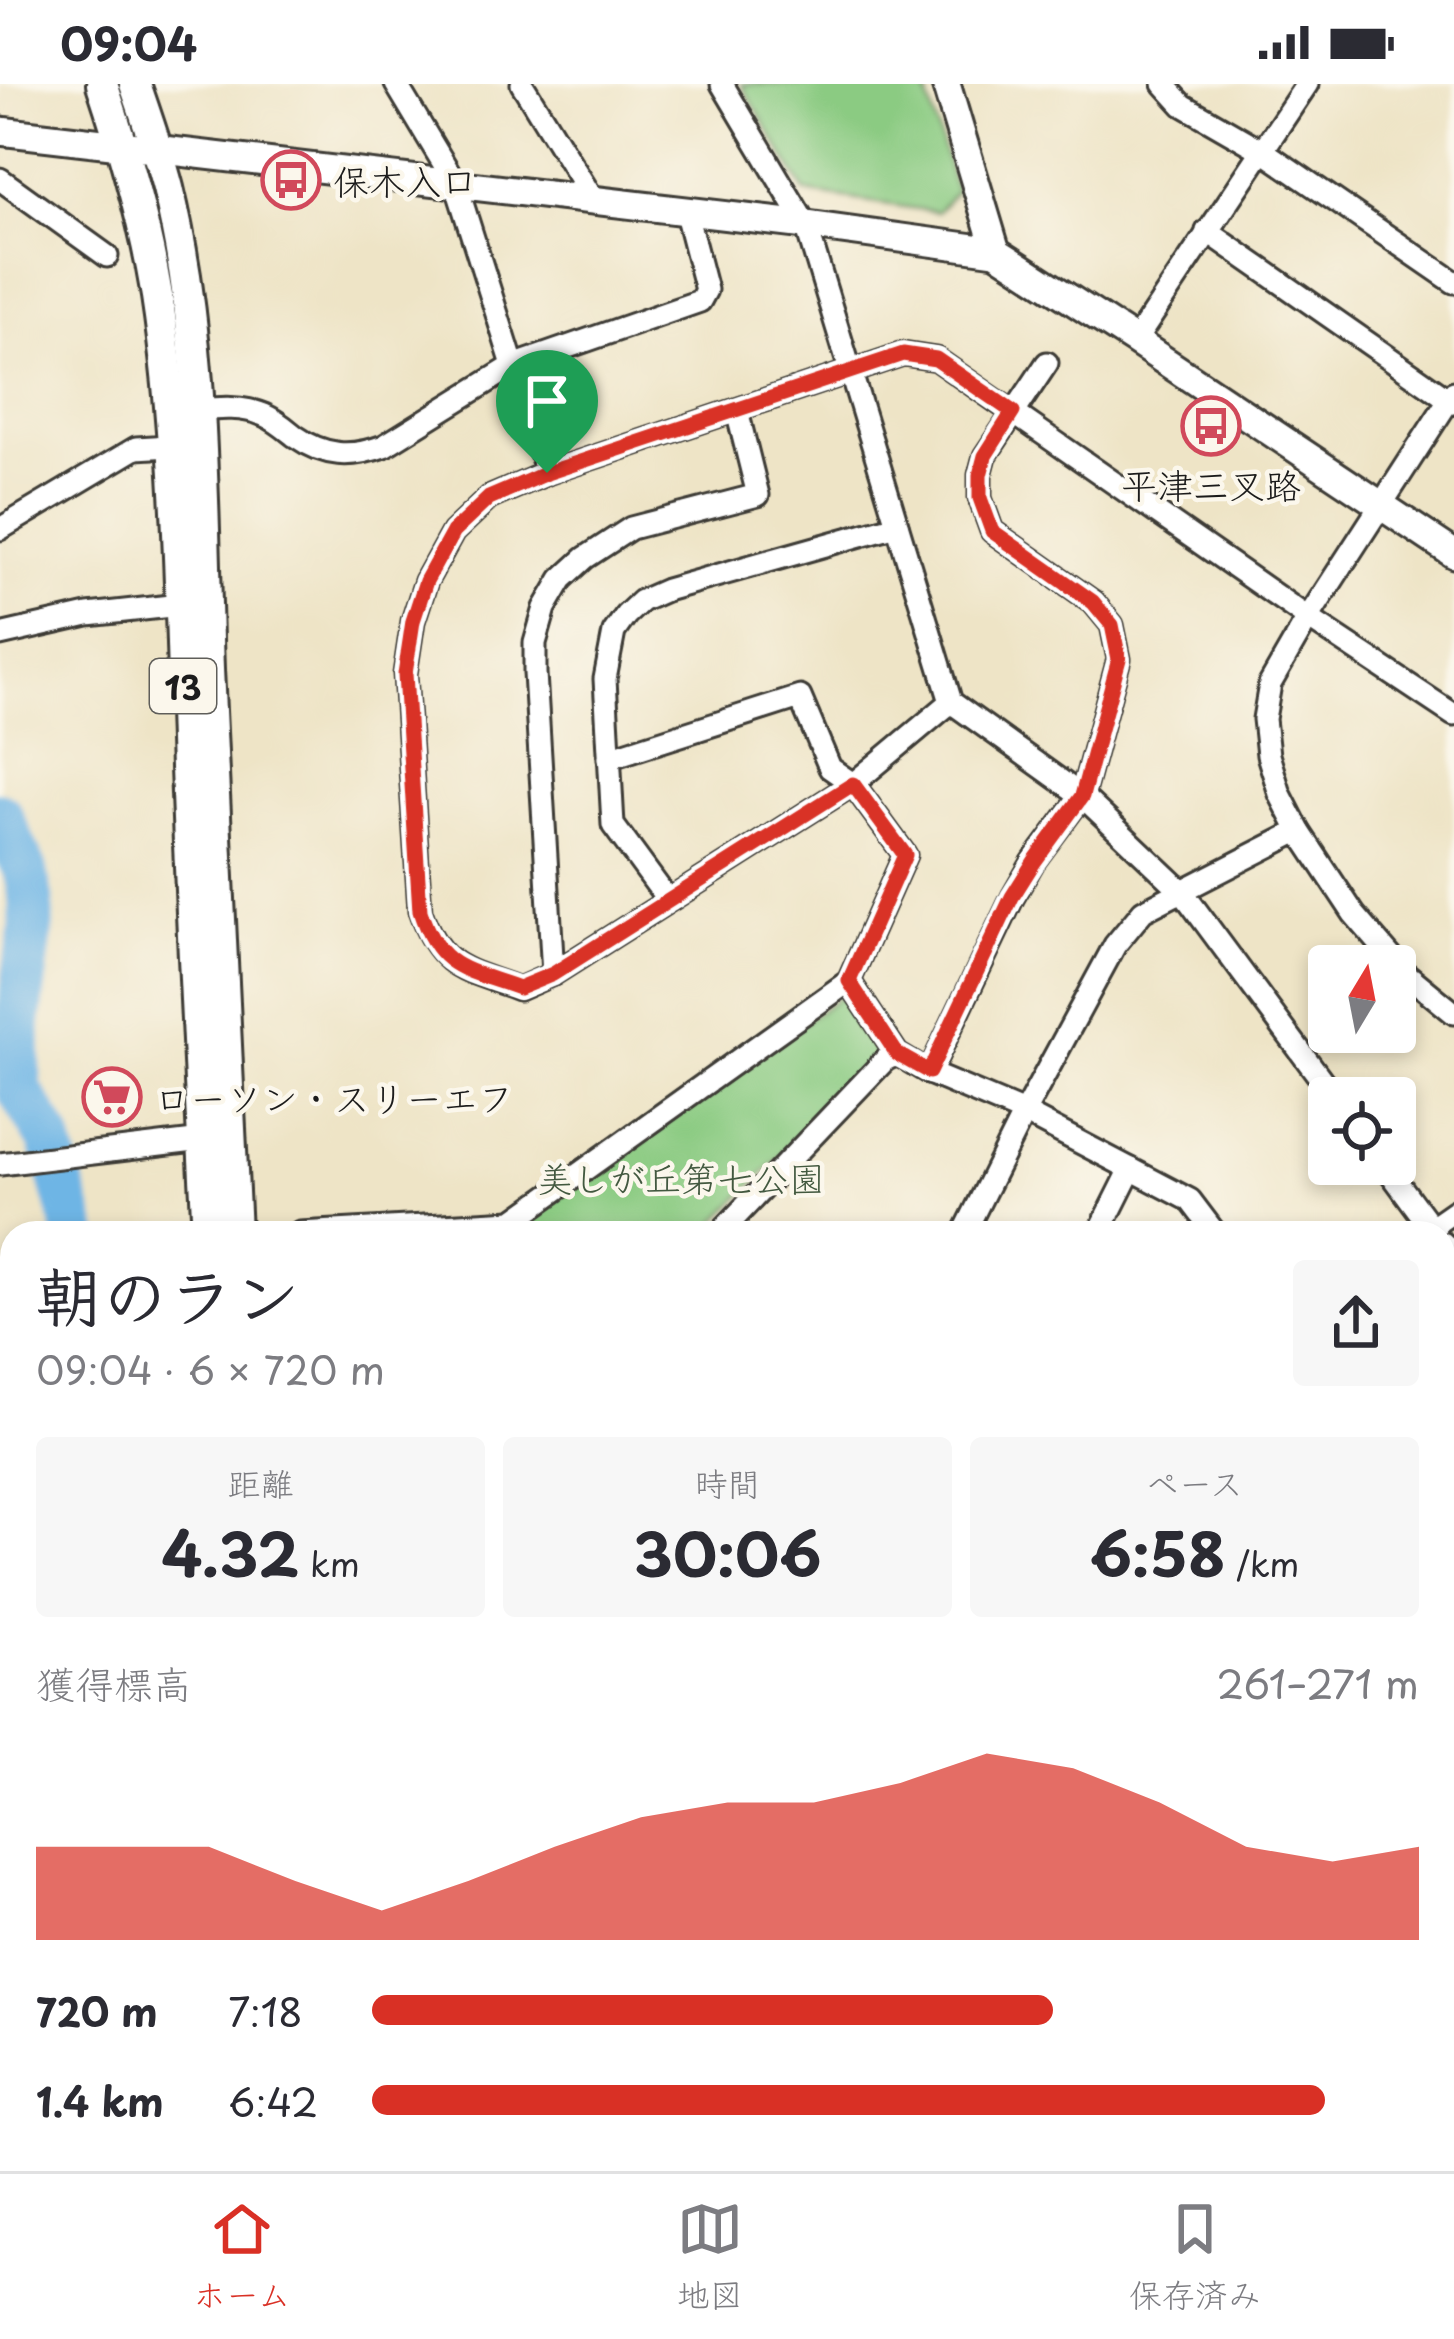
<!DOCTYPE html>
<html lang="ja">
<meta charset="utf-8">
<style>
:root{--surface:#fff;--page:#f7f7f7;--text:#2b2b33;--muted:#7c7c81;--line:#e1e1e2;--accent:#d93025}
body{margin:0;font-family:"Playpen Sans","Klee One",sans-serif;background:var(--page);color:var(--text);height:100vh;display:flex;flex-direction:column;font-size:45px;white-space:nowrap}
*{box-sizing:border-box;margin:0}
p{font-size:39px;color:var(--muted)}
.icon{flex:none;width:66px;height:66px;fill:none;stroke:currentColor;stroke-width:2;stroke-linecap:round;stroke-linejoin:round}
.map{position:relative;flex:1;overflow:hidden}
.sheet{position:absolute;left:0px;top:1137px;width:1455px;height:951px;display:flex;flex-direction:column;background:var(--surface);border-radius:36px 36px 0 0;box-shadow:0 6px 18px #0003}
.sheet>*{flex:none}
.needle{width:78px;rotate:10deg}
.fabs{position:absolute;left:1308px;top:861px;display:grid;gap:24px}
.fabs a{display:grid;place-items:center;width:108px;height:108px;border-radius:12px;background:var(--surface);box-shadow:0 6px 18px #0003;font-size:60px}
.pin{position:absolute;display:grid;place-items:center;width:102px;height:102px;color:#fff;margin:-123px -51px;border-radius:50% 50% 50% 0;rotate:-45deg;box-shadow:0 0 12px #0007}
.pin .icon{rotate:45deg}
.round{display:grid;place-items:center;flex:none;width:126px;height:126px;border-radius:12px;background:var(--page)}
.summary{display:flex;align-items:center;justify-content:space-between;height:204px;padding:0 36px}
h1{font-size:66px;font-weight:700;line-height:90px}
.stats{display:grid;grid-template-columns:repeat(3,1fr);gap:18px;height:204px;padding:12px 36px}
.stats div{display:grid;align-content:center;border-radius:12px;background:var(--page);text-align:center}
.stats b{font-size:60px;font-weight:700}
.stats small{font-size:33px;font-weight:400}
.stats p{font-size:33px}
.chart{height:336px;padding:24px 36px}
.chart p{display:flex;justify-content:space-between}
.chart svg{width:100%;height:216px;margin-top:12px;fill:var(--accent);opacity:.7}
ul{padding:0 36px;list-style:none;font-size:39px}
li{display:grid;grid-template-columns:192px 144px 1fr;align-items:center;height:90px}
li i{height:30px;border-radius:15px;background:var(--accent)}
.status{display:flex;justify-content:space-between;align-items:center;height:84px;padding:0 60px;background:var(--surface);direction:ltr}
.status svg{height:33px;fill:currentColor}
.tab-bar{display:flex;justify-content:space-around;align-items:center;height:168px;border-top:3px solid var(--line);background:var(--surface);font-size:33px;color:var(--muted)}
.tab-bar a{display:grid;justify-items:center;gap:6px}
.tab-bar .current{color:var(--accent)}
.map>svg:first-child{display:block}
.built{fill:#f1d0e3}
.green{fill:#8bcb82;stroke:#54744f;stroke-width:3}
.lines{fill:none;stroke-linecap:round;stroke-linejoin:round}
.river{stroke:#6eb5e5;stroke-width:45}
.street-casing{stroke:#3c3a36;stroke-width:27}
.secondary-casing{stroke:#3c3a36;stroke-width:33}
.primary-casing{stroke:#3c3a36;stroke-width:36}
.street{stroke:#fff;stroke-width:21}
.secondary{stroke:#fff;stroke-width:27}
.primary{stroke:#fff;stroke-width:30}
.route-casing{stroke:#fff;stroke-width:24}
.route{stroke:#d93025;stroke-width:15}
.labels{text-anchor:middle;dominant-baseline:central;stroke-width:9;stroke-linejoin:round;paint-order:stroke}
.shield{fill:#fbf7ec;stroke:#5f5e5a;stroke-width:3}
.shield-label{font-size:33px;font-weight:bold;fill:#1c1c1c}
.poi-label{font-size:36px;fill:#1c1c1c;stroke:#fbf7ec;text-anchor:start}
.park-label{font-size:36px;fill:#435940;stroke:#fbf7ec}
</style>
<div class="status"><b>09:04</b><svg viewBox="0 0 49 12"><path d="M0 12V9h3v3zM5 12V6h3v6zM10 12V3h3v9zM15 12V0h3v12zM26 1h20v11H26zM47 4h2v5h-2z"/></svg></div>
<div class="map">
<svg width="1454" height="2087" viewBox="0 0 1454 2087">
<rect width="100%" height="100%" fill="#fbf7ec"/>
<filter id="ink" filterUnits="userSpaceOnUse"><feTurbulence type="fractalNoise" baseFrequency=".00833" numOctaves="2"/><feDisplacementMap in="SourceGraphic" scale="24" xChannelSelector="R" yChannelSelector="G"/><feConvolveMatrix kernelMatrix="1 2 1 2 8 2 1 2 1" color-interpolation-filters="sRGB"/></filter>
<filter id="wash" filterUnits="userSpaceOnUse"><feTurbulence type="fractalNoise" baseFrequency=".004" numOctaves="4" result="noise"/><feDisplacementMap in="SourceGraphic" scale="48" xChannelSelector="R" yChannelSelector="G"/><feGaussianBlur stdDeviation="2.7" result="paint"/><feColorMatrix in="noise" values="0 0 0 0 0 0 0 0 0 0 0 0 0 0 0 0 0 1.4 0 .05"/><feComposite in="paint" operator="in"/></filter>
<g filter="url(#wash)">
<rect width="100%" height="100%" fill="#eee4c6"/>
<polygon class="built" points="1454,1791 1454,2087 1448,2087 1443,2076 1443,1803"/>
<g class="green">
<polygon points="741,0 924,0 956,107 937,128 805,108"/>
<polygon points="846,908 886,966 705,1149 521,1149 520,1140"/>
</g>
<g class="lines">
<g class="river">
<polyline points="0,731 25,786 31,817 31,843 18,942 19,1005 50,1056 76,1149"/>
<polyline points="661,2076 670,2087"/>
</g>
</g>
</g>
<g filter="url(#ink)">
<g class="lines">
<defs>
<g id="street">
<polyline points="396,0 456,100 547,389"/>
<polyline points="522,0 594,117"/>
<polyline points="722,0 806,141 951,618 1082,712 1181,806 1335,1014"/>
<polyline points="1164,0 1183,21 1263,67 1454,198"/>
<polyline points="0,95 107,172"/>
<polyline points="1207,147 1454,319"/>
<polyline points="1135,257 1307,0"/>
<polyline points="1454,308 1308,534 1270,600 1264,635 1268,671 1280,710 1299,747 1354,830 1404,888 1454,929"/>
<path d="M 198,326 C 220,324 243,322 264,331 C 276,336 285,344 295,352 C 325,373 351,374 384,362 L 513,282 L 700,217 L 706,206 L 686,129"/>
<polyline points="0,445 136,364 171,362"/>
<polyline points="0,551 88,531 180,521"/>
<path d="M 951,618 L 853,700 L 553,890 L 519,905 C 466,885 440,886 420,827 L 405,590 L 413,537 L 426,497 L 453,448 L 489,414 L 547,389 L 903,270 L 936,275 L 1308,534 L 1454,631"/>
<polyline points="668,816 613,741 605,595 614,548 626,531 641,517 666,506 897,441"/>
<polyline points="553,890 535,589 535,559 545,524 562,495 585,474 631,444 758,411 737,327"/>
<polyline points="849,897 897,970 929,989 1024,1029 1190,1116 1215,1149"/>
<polyline points="929,989 1013,813 1033,778 1082,712 1119,575 1112,541 1093,518 992,447 980,414 980,391 985,372 1047,279"/>
<polyline points="0,1080 203,1056"/>
<polyline points="1384,1080 1435,1149"/>
<polyline points="1431,1143 1454,1127"/>
<polyline points="300,1149 513,1137 849,897 905,771 853,700 830,684 800,613 609,674"/>
<polyline points="720,1149 885,976 897,970"/>
<polyline points="964,1149 1024,1029 1115,861 1143,827 1299,747"/>
<polyline points="1099,1149 1131,1085"/>
<polyline points="1443,1159 1454,1175"/>
<polyline points="1443,1437 1454,1433"/>
<polyline points="1443,1452 1454,1467"/>
<polyline points="1443,1778 1454,1765"/>
<polyline points="0,1803 12,1790"/>
<polyline points="442,2076 451,2087"/>
<polyline points="982,2076 994,2087"/>
<polyline points="1114,2076 1121,2087"/>
<polyline points="1422,2076 1427,2087"/>
<polyline points="574,2087 587,2076"/>
<polyline points="813,2087 826,2076"/>
</g>
<g id="secondary">
<polyline points="946,0 996,167"/>
<polyline points="0,47 806,141 996,167 1135,257 1454,470"/>
</g>
<g id="primary">
<path d="M 102,0 C 125,69 145,139 157,212 C 179,355 180,511 185,657 C 191,821 199,985 208,1149"/>
<path d="M 135,0 C 147,35 159,69 168,104 C 206,261 202,425 208,585 C 216,773 225,961 235,1149"/>
<polyline points="620,2076 630,2087"/>
<polyline points="696,2076 706,2087"/>
</g>
</defs>
<use href="#street" class="street-casing"/>
<use href="#secondary" class="secondary-casing"/>
<use href="#primary" class="primary-casing"/>
<use href="#street" class="street"/>
<use href="#secondary" class="secondary"/>
<use href="#primary" class="primary"/>
</g>
</g>
<g class="lines" filter="url(#ink)">
<defs>
<path id="route" d="M 903,270 L 936,275 L 1013,328 L 985,372 L 980,391 L 980,414 L 992,447 L 1093,518 L 1112,541 L 1119,575 L 1082,712 L 1034,778 L 1012,813 L 929,988 L 897,970 L 849,897 L 905,771 L 853,700 L 553,890 L 519,904 C 466,885 439,886 420,827 L 405,590 L 413,537 L 426,497 L 453,448 L 489,414 L 547,389 Z"/>
</defs>
<use href="#route" class="route-casing"/>
<use href="#route" class="route"/>
</g>
<defs>
<symbol id="bus-ring" viewBox="-11 -11 22 22"><circle r="9.5" fill="#fbf7ec" stroke="#d1495b" stroke-width="1.5"/><path d="M-5-6H5V4H4V6H2V4H-2V6H-4V4H-5ZM-3.5-4V0h7V-4ZM-3.5 1.2v1.5H-2V1.2ZM2 1.2v1.5H3.5V1.2Z" fill="#d1495b"/></symbol>
<symbol id="supermarket-ring" viewBox="-11 -11 22 22"><circle r="9.5" fill="#fbf7ec" stroke="#d1495b" stroke-width="1.5"/><path d="M-6-5.5h2.5l.6 2H6L4.5 2H-2.5L-4.4-4H-6ZM-1.5 3.2a1.3 1.3 0 1 0 .1 0ZM3 3.2a1.3 1.3 0 1 0 .1 0Z" fill="#d1495b"/></symbol>
</defs>
<g fill-rule="evenodd">
<use href="#bus-ring" x="258" y="63" width="66" height="66"/>
<use href="#bus-ring" x="1178" y="309" width="66" height="66"/>
<use href="#supermarket-ring" x="79" y="980" width="66" height="66"/>
</g>
<g class="labels">
<rect class="shield" x="150" y="575" width="66" height="54" rx="9"/>
<g class="shield-label">
<text x="183" y="602">13</text>
</g>
<g class="poi-label">
<text x="333" y="96">保木入口</text>
<text x="1211" y="400" text-anchor="middle">平津三叉路</text>
<text x="154" y="1013">ローソン・スリーエフ</text>
</g>
<g class="park-label">
<text x="681" y="1093">美しが丘第七公園</text>
</g>
</g>
</svg>
<div class="fabs">
<a><svg class="needle" viewBox="-14 -14 28 28"><path d="M0-13l5 13h-10z" fill="#e53935"/><path d="M0 13l5-13h-10z" fill="#7c7c81"/></svg></a>
<a><svg class="icon" aria-label="locate" viewBox="0 0 24 24"><circle cx="12" cy="12" r="6"/><path d="M12 2v4M12 18v4M2 12h4M18 12h4"/></svg></a>
</div>
<div class="pin" style="left:547px;top:389px;background:#1e9e55"><svg class="icon" aria-label="arrive" viewBox="0 0 24 24"><path d="M6 21V4h12l-3 4 3 4H6"/></svg></div>
<section class="sheet">
<div class="summary"><div><h1>朝のラン</h1><p>09:04 · 6 × 720 m</p></div><a class="round"><svg class="icon" aria-label="share" viewBox="0 0 24 24"><path d="M12 15V3M7 8l5-5 5 5M5 13v7h14v-7"/></svg></a></div>
<div class="stats">
<div><p>距離</p><b>4.32<small> km</small></b></div>
<div><p>時間</p><b>30:06</b></div>
<div><p>ペース</p><b>6:58<small> /km</small></b></div>
</div>
<div class="chart"><p><span>獲得標高</span>261–271 m</p>
<svg viewBox="0 0 160 44" preserveAspectRatio="none"><path d="M0 44V25L10 25L20 25L30 32L40 38L50 32L60 25L70 19L80 16L90 16L100 12L110 6L120 9L130 16L140 25L150 28L160 25V44z"/></svg>
</div>
<ul>
<li><b>720 m</b>7:18<i style="width:65%"></i></li>
<li><b>1.4 km</b>6:42<i style="width:91%"></i></li>
</ul>
</section>
</div>
<nav class="tab-bar">
<a class="current"><svg class="icon" aria-label="home" viewBox="0 0 24 24"><path d="M3 11l9-7 9 7M6 9v11h12V9"/></svg>ホーム</a>
<a><svg class="icon" aria-label="map" viewBox="0 0 24 24"><path d="M3 6l6-2 6 2 6-2v14l-6 2-6-2-6 2zM9 4v14M15 6v14"/></svg>地図</a>
<a><svg class="icon" aria-label="saved" viewBox="0 0 24 24"><path d="M7 4h10v16l-5-4-5 4z"/></svg>保存済み</a>
</nav>
